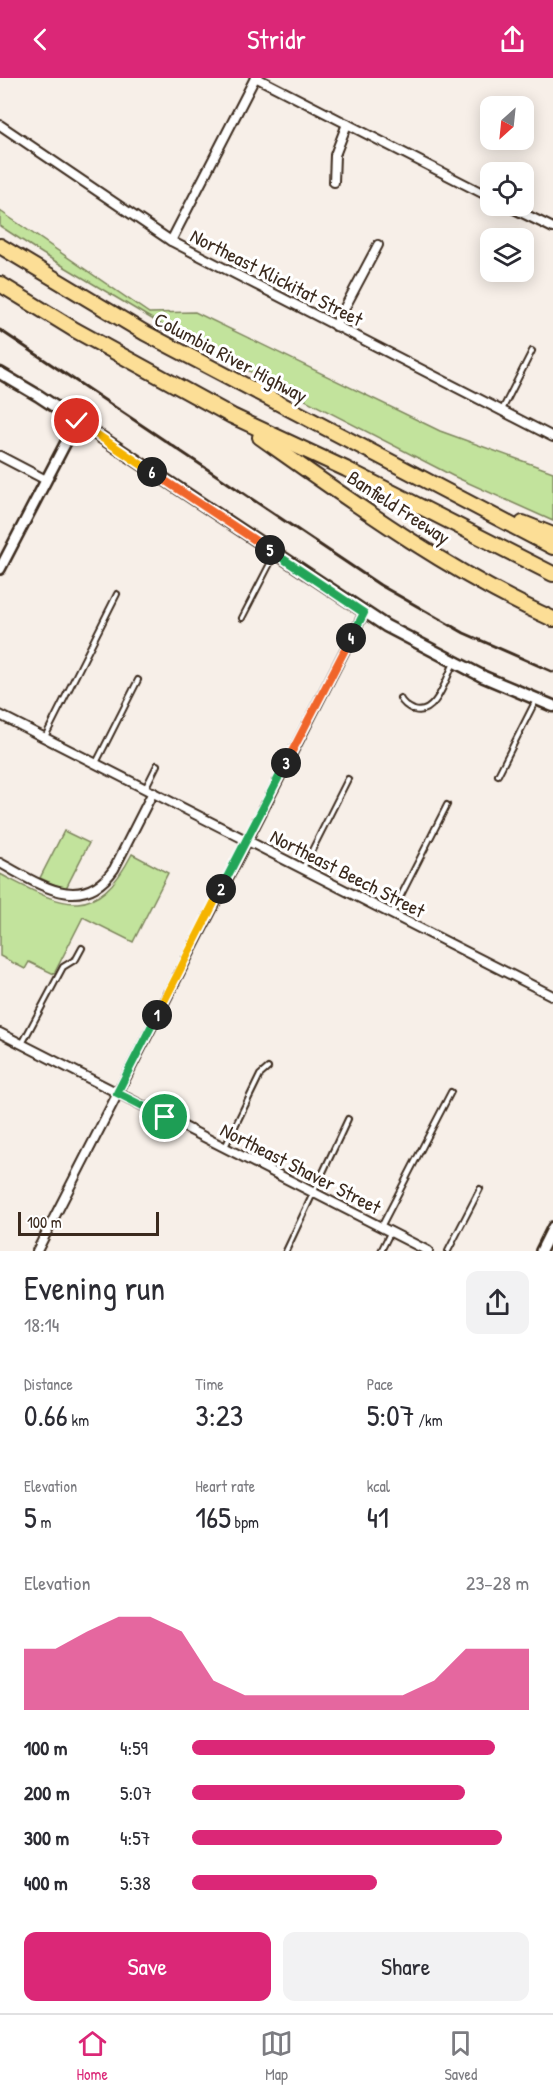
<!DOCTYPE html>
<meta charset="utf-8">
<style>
:root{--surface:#fff;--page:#f2f2f3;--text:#2b2b33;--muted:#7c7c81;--line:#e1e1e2;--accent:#db2777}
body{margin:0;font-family:"Patrick Hand",sans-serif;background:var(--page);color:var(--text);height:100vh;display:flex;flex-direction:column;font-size:22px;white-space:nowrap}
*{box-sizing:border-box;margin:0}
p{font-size:20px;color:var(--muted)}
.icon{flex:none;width:33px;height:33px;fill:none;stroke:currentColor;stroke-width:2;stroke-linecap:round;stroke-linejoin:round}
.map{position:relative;height:1173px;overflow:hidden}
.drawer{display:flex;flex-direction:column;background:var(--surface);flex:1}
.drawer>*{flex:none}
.needle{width:39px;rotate:207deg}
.controls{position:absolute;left:480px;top:18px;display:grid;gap:12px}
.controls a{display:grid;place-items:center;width:54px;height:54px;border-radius:12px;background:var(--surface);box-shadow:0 3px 15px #0003;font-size:30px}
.scale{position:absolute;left:18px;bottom:15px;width:141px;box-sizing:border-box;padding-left:6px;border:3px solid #3b2a1e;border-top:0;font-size:16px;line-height:21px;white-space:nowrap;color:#3b2a1e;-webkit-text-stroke:4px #fff;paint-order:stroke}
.pin{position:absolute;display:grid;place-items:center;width:51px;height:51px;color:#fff;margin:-26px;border:3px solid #fff;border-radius:50%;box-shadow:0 2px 6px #0007}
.km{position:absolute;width:30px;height:30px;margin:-15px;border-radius:50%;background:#222;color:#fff;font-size:16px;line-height:30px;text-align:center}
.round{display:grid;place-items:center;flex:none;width:63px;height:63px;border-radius:12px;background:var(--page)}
.head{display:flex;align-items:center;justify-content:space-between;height:102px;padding:0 24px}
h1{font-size:33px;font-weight:600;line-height:45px}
.stats{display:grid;grid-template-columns:repeat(3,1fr);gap:9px;height:102px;padding:6px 24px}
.stats div{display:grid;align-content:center}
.stats b{font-size:30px;font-weight:600}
.stats small{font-size:16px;font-weight:400}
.stats p{font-size:16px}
.chart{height:168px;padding:12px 24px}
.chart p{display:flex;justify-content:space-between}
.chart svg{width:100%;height:108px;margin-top:6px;fill:var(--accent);opacity:.7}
.action{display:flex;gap:12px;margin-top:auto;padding:12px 24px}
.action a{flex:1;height:69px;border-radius:12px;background:var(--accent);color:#fff;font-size:24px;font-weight:600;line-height:69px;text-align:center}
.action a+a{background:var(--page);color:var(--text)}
ul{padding:0 24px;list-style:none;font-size:20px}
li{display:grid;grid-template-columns:96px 72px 1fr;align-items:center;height:45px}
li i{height:15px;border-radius:8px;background:var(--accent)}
header{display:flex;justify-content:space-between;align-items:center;height:78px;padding:0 24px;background:var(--accent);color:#fff;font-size:27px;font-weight:600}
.menu{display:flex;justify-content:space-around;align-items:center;height:84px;border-top:2px solid var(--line);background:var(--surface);font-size:16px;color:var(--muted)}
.menu a{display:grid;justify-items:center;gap:3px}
.menu .selected{color:var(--accent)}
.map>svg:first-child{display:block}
.green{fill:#c2e39c;stroke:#7e865d;stroke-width:1.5}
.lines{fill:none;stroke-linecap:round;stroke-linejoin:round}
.service-casing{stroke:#3b2a1e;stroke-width:8}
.minor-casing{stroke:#3b2a1e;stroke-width:12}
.tertiary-casing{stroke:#3b2a1e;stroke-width:14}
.secondary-casing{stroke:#3b2a1e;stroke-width:15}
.motorway-casing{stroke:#3b2a1e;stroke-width:18}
.service{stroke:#fff;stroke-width:4}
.minor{stroke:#fff;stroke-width:8}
.tertiary{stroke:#fff;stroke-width:9}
.secondary{stroke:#fff;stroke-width:10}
.motorway{stroke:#fcde96;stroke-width:14}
.rail{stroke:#3b2a1e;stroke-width:3}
.split-1-casing{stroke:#fff;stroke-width:12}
.split-2-casing{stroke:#fff;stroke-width:12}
.split-3-casing{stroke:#fff;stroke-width:12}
.split-4-casing{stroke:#fff;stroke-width:12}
.split-5-casing{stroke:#fff;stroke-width:12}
.split-6-casing{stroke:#fff;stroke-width:12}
.split-7-casing{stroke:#fff;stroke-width:12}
.split-1{stroke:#22a559;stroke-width:8}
.split-2{stroke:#f5b400;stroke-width:8}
.split-3{stroke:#22a559;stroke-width:8}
.split-4{stroke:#f0652b;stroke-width:8}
.split-5{stroke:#22a559;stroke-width:8}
.split-6{stroke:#f0652b;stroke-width:8}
.split-7{stroke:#f5b400;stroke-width:8}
.labels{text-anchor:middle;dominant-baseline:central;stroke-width:6;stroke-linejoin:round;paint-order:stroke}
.street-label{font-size:20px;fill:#3b2a1e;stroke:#fff}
</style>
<header><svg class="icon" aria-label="back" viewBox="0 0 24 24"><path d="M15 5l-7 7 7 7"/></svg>Stridr<svg class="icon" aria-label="share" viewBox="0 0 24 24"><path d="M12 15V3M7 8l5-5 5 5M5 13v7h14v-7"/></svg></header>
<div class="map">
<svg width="553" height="1173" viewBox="0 0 553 1173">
<rect width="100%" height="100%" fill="#f7efe8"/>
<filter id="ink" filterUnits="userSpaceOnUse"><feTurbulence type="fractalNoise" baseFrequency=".0167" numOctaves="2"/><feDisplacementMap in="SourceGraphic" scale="12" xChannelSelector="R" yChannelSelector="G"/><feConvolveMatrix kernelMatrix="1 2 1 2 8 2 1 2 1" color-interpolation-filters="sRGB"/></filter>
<g filter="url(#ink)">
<g class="green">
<polygon points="0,133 149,235 195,234 440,353 553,394 553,443 453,398 179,257 43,176 0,148"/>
<polygon points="64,753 89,765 66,810 55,807 40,800"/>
<path d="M 132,776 L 168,795 L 133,864 L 83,839 L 54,896 L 29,884 L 25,891 L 0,878 L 0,796 C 59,826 94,850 132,776 Z"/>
</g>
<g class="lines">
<defs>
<g id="service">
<polyline points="502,332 532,273"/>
<polyline points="242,540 275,476"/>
<path d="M 400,620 C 403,626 407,629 414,632 C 436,639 446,600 454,585"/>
<polyline points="45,659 117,516"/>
<polyline points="96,685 138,602"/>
<polyline points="498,697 536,622"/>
<polyline points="146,709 157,687"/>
<polyline points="303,790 348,701"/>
<polyline points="392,835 447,727"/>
<polyline points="22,966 63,889 76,881 82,870"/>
<polyline points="225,1069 260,997 268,990"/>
<polyline points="381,1149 451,1014"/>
<polyline points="286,1173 348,1041"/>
<polyline points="381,1173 390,1155"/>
<polyline points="448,1173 480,1111"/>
</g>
<g id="minor">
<polyline points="257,0 490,119"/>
<polyline points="0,47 171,163 553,359"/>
<polyline points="334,104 335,77 347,46"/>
<polyline points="508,128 553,150"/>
<polyline points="171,163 255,0"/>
<polyline points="335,248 378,167"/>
<polyline points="0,378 46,402"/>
<polyline points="0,637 553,918"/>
<path d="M 0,785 C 38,805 81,838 114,791 L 153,714"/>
<polyline points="0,955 428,1173"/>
<polyline points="37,1173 364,535"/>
</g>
<g id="tertiary">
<polyline points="0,491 77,343"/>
<polyline points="541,1173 553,1149"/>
</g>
<polyline id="secondary" points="0,295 39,318 386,548 484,599 553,628"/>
<g id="motorway">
<polyline points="0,168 145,255 553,469"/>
<polyline points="0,206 75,252 232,338 346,391 553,496"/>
<path d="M 260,359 C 352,424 450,495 553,541"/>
<polyline points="523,445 553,457"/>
</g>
</defs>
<use href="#service" class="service-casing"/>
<use href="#minor" class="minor-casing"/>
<use href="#tertiary" class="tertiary-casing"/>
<use href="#secondary" class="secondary-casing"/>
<use href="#motorway" class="motorway-casing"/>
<use href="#service" class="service"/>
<use href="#minor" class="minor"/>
<use href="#tertiary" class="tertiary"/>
<use href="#secondary" class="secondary"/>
<use href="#motorway" class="motorway"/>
<polyline class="rail" points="0,252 380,507 464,555 553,594"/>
</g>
</g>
<g class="lines" filter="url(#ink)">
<defs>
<polyline id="split-1" points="157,937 117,1015 165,1039"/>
<polyline id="split-2" points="157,937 221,811"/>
<polyline id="split-3" points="221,811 286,685"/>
<polyline id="split-4" points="286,685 351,560"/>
<polyline id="split-5" points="270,472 364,535 351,560"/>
<polyline id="split-6" points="152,394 270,472"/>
<polyline id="split-7" points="77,343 152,394"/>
</defs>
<use href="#split-1" class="split-1-casing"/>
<use href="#split-2" class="split-2-casing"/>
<use href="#split-3" class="split-3-casing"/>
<use href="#split-4" class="split-4-casing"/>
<use href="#split-5" class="split-5-casing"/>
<use href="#split-6" class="split-6-casing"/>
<use href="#split-7" class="split-7-casing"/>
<use href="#split-1" class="split-1"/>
<use href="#split-2" class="split-2"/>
<use href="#split-3" class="split-3"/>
<use href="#split-4" class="split-4"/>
<use href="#split-5" class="split-5"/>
<use href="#split-6" class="split-6"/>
<use href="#split-7" class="split-7"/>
</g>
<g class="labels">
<g class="street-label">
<text transform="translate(277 199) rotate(27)">Northeast Klickitat Street</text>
<text transform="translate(231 279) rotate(28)">Columbia River Highway</text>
<text transform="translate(399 429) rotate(33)">Banfield Freeway</text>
<text transform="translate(348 795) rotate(27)">Northeast Beech Street</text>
<text transform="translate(301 1090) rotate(27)">Northeast Shaver Street</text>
</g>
</g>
</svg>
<div class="controls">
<a><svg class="needle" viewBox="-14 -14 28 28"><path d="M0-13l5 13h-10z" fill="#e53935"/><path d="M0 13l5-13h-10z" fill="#7c7c81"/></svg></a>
<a><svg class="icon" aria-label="locate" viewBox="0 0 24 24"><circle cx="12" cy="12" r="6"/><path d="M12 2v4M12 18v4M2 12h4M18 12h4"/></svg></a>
<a><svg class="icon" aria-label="layers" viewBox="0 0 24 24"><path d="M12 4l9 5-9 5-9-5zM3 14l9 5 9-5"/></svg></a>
</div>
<div class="scale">100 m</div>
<div class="pin" style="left:165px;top:1039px;background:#1e9e55"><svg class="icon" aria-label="arrive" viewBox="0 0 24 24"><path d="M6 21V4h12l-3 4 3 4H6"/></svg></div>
<div class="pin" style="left:77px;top:343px;background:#d93025"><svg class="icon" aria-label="check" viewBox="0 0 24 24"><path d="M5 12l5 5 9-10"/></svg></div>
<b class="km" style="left:157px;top:937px">1</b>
<b class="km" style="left:221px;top:811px">2</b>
<b class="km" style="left:286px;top:685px">3</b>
<b class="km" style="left:351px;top:560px">4</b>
<b class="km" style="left:270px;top:472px">5</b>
<b class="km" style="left:152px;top:394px">6</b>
</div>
<section class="drawer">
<div class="head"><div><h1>Evening run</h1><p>18:14</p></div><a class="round"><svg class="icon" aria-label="share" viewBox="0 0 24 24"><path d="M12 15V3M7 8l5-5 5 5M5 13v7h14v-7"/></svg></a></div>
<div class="stats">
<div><p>Distance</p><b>0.66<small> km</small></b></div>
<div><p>Time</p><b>3:23</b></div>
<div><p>Pace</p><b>5:07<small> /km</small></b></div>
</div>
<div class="stats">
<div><p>Elevation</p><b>5<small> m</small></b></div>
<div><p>Heart rate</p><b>165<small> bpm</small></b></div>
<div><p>kcal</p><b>41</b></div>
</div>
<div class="chart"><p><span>Elevation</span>23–28 m</p>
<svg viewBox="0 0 160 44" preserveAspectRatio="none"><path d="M0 44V19L10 19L20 12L30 6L40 6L50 12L60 32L70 38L80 38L90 38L100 38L110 38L120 38L130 32L140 19L150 19L160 19V44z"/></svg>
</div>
<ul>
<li><b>100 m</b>4:59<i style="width:90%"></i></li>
<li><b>200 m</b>5:07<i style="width:81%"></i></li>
<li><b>300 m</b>4:57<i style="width:92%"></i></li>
<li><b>400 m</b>5:38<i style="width:55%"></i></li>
</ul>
<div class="action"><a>Save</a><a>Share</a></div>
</section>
<nav class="menu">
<a class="selected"><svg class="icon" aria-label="home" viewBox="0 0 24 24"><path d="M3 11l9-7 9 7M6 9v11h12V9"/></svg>Home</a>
<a><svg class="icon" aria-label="map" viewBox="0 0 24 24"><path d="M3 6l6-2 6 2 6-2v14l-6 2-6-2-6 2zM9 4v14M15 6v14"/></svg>Map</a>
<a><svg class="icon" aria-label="saved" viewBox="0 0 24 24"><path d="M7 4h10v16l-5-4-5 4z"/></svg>Saved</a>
</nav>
